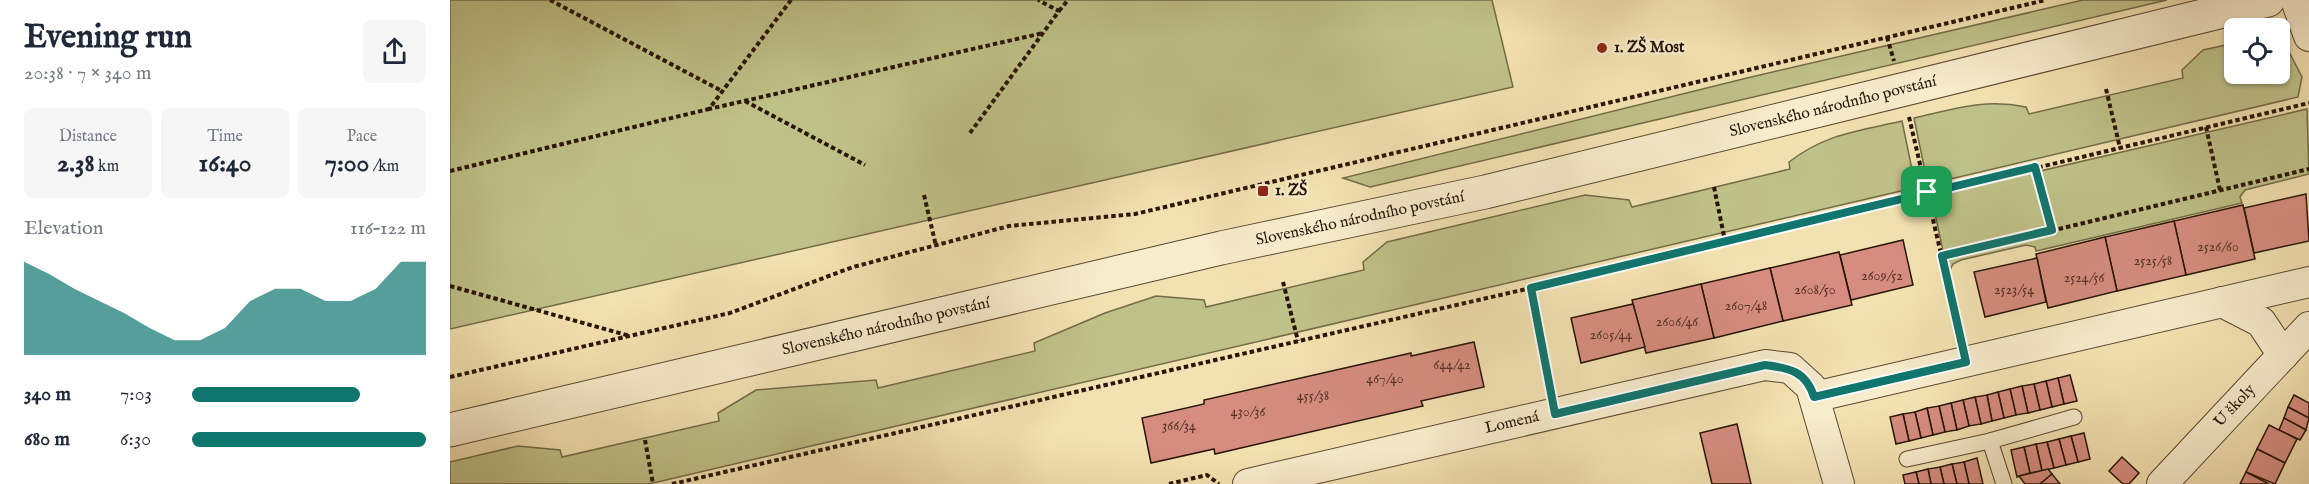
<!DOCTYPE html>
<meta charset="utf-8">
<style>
:root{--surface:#fff;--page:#f6f6f7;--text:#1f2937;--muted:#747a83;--accent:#0f766e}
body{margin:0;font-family:"IM FELL English",serif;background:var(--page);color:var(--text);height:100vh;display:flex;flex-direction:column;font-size:22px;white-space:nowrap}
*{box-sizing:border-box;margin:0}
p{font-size:20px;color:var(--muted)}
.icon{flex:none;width:33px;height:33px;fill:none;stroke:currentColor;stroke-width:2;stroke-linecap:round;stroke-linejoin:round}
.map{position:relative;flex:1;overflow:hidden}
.side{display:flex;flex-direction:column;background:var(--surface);width:450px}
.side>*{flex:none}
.buttons{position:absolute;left:1774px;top:18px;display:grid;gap:12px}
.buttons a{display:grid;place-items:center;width:66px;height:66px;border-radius:9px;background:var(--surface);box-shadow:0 2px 4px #0004;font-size:30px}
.pin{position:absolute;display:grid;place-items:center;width:51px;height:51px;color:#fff;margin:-26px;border-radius:12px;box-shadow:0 3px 9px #0006}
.round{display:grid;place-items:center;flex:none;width:63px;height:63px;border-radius:9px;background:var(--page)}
.headline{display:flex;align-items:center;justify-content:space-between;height:102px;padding:0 24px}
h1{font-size:33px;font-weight:800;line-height:45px}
.stats{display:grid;grid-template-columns:repeat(3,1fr);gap:9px;height:102px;padding:6px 24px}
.stats div{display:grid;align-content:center;border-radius:9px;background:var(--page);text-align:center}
.stats b{font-size:26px;font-weight:800}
.stats small{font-size:16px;font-weight:400}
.stats p{font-size:16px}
.chart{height:168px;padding:12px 24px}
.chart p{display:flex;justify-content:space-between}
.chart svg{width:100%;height:108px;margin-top:6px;fill:var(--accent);opacity:.7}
ul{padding:0 24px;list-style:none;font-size:20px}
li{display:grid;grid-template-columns:96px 72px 1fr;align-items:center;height:45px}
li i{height:15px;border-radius:8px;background:var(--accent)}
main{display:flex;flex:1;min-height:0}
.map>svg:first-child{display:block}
.green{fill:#bfc288;stroke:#746c49;stroke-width:1.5}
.building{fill:#d68d7f;stroke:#29150a;stroke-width:1.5}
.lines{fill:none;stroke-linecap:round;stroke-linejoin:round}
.service-casing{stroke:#5c4834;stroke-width:17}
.minor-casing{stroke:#5c4834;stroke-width:32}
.tertiary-casing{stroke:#5c4834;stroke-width:35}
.path{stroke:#29150a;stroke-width:4;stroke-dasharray:4.5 3;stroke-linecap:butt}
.service{stroke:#f7eccc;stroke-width:15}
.minor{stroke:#f7eccc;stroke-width:30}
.tertiary{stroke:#f7eccc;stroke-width:33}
.route-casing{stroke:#fff;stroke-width:12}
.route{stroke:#0f766e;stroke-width:8}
.poi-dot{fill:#8f2418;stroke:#f7eccc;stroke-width:2}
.labels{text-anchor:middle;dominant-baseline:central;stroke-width:4.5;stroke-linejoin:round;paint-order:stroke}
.number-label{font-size:14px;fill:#543327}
.poi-label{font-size:16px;font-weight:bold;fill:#29150a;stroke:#f7eccc;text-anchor:start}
.street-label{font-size:16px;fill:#29150a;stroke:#f7eccc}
</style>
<main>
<section class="side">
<div class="headline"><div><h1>Evening run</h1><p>20:38 · 7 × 340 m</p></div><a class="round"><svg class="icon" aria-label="share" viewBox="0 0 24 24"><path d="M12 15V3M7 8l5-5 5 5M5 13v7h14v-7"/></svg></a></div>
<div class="stats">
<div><p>Distance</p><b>2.38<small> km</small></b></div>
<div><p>Time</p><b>16:40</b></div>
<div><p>Pace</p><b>7:00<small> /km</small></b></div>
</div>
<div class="chart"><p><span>Elevation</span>116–122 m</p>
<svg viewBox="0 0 160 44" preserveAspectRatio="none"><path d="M0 44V6L10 11L20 17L30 22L40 27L50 33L60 38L70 38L80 33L90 22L100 17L110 17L120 22L130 22L140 17L150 6L160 6V44z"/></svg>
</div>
<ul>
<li><b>340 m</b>7:03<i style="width:72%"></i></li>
<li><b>680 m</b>6:30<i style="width:100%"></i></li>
</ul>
</section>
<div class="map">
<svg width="1859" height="484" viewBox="0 0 1859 484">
<rect width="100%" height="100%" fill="#f3e2b1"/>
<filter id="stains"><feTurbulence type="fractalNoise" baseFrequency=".00333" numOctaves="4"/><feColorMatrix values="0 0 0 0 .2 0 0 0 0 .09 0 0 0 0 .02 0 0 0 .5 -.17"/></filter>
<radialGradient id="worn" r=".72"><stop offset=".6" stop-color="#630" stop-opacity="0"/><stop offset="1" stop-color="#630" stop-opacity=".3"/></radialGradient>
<g class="green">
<polygon points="0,0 1042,0 1063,87 0,329"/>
<polygon points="1633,0 1717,0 920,187 893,178 1297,78"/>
<path d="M 1785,43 L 1785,74 L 1830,74 L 1830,49 L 1837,48 L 1852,77 L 1848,97 L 1488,182 L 1476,176 L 1464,118 C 1504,109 1535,98 1576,107 L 1579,114 L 1733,78 L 1732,70 L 1753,50 Z"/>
<polygon points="1857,109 1859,174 1795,190 1790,197 1792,203 1586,251 1585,247 1576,245 1511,260 1503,264 1498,274 1484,209 1491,194"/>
<path d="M 1452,121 L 1464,179 L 1455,190 L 199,484 L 0,484 L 0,462 L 68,446 L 110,450 L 112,457 L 269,421 L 268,413 L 306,390 L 426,380 L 428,388 L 585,351 L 584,343 L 655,313 L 706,296 L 754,300 L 756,307 L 914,270 L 913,262 L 937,242 L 1135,195 L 1179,200 L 1182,207 L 1340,169 L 1339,162 C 1375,134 1408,131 1452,121 Z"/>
</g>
<g class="building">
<polygon points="1856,194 1859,241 1804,253 1794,208"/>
<polygon points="1793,205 1805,259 1736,275 1724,221"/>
<polygon points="1724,221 1736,275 1667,291 1655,237"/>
<polygon points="1655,237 1667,291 1598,308 1586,254"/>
<polygon points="1453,240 1463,285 1401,300 1390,255"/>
<polygon points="1389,252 1402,305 1333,321 1320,268"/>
<polygon points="1587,258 1596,302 1535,317 1524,272"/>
<polygon points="1320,268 1333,321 1264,338 1251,284"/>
<polygon points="1251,284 1264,338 1196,353 1182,300"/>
<polygon points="1183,304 1195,347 1131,363 1121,318"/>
<polygon points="1024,342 1034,387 971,401 973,406 765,454 764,449 701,463 692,418 754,404 754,400 961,353 961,356"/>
<polygon points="1620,375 1627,401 1614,404 1608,378"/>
<polygon points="1608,378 1614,404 1602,407 1596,381"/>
<polygon points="1596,381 1602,407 1590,410 1584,384"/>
<polygon points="1584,384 1590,410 1578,413 1572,386"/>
<polygon points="1572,386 1578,413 1566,415 1560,389"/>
<polygon points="1560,389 1566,415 1554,418 1548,392"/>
<polygon points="1548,392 1554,418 1542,421 1537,395"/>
<polygon points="1537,395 1542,421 1531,424 1525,397"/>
<polygon points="1844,395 1859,403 1859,418 1838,407"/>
<polygon points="1525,397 1531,424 1519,426 1513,400"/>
<polygon points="1513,400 1519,426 1507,430 1501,403"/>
<polygon points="1501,403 1507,430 1495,432 1489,406"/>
<polygon points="1489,406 1495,432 1483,435 1477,408"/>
<polygon points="1838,407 1859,418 1856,430 1834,418"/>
<polygon points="1477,408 1483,435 1471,438 1465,412"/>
<polygon points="1465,412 1471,438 1459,441 1453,414"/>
<polygon points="1453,414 1459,441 1446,444 1440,417"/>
<polygon points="1834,418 1856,430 1850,440 1829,430"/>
<polygon points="1287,424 1301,484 1262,484 1250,433"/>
<polygon points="1819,425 1847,439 1835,463 1807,449"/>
<polygon points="1634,433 1640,459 1628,462 1621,436"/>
<polygon points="1621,436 1628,462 1616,465 1609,439"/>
<polygon points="1609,439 1616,465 1604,468 1597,442"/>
<polygon points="1597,442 1604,468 1592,471 1586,444"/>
<polygon points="1586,444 1592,471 1580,473 1574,447"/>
<polygon points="1574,447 1580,473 1567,477 1561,450"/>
<polygon points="1807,449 1835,463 1825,484 1796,472"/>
<polygon points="1672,457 1689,473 1679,484 1673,484 1659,471"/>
<polygon points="1527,458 1533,484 1519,484 1514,462"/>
<polygon points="1514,462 1519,484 1507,484 1502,464"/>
<polygon points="1502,464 1507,484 1494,484 1490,467"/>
<polygon points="1490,467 1494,484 1481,484 1478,469"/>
<polygon points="1478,469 1481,484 1469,484 1466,472"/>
<polygon points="1598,469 1602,474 1590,484 1575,484 1569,476"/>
<polygon points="1466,472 1469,484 1455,484 1453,475"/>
<polygon points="1796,472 1819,484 1790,484"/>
<polygon points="1602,474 1610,484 1590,484"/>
</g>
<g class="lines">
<defs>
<g id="service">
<polyline points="1457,459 1540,441"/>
<polyline points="1554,484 1540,441 1624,417"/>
</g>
<g id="minor">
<polyline points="1846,0 1859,36"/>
<polyline points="1772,302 1811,322 1833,355"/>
<polyline points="1364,397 1859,282"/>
<polyline points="798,484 1315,365 1340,368 1361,387 1389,484"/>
<polyline points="1712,484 1859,327"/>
</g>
<polyline id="tertiary" points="0,430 771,248 1035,192 1818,0"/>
</defs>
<use href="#service" class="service-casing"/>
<use href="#minor" class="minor-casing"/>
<use href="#tertiary" class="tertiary-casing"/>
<g class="path">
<polyline points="100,0 272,91"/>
<polyline points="341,0 259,109 593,33"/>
<polyline points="609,11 618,0"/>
<polyline points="1437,37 1444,61"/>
<polyline points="1656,89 1670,148"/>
<polyline points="295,101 415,165"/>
<polyline points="1459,117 1510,335"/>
<polyline points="1756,127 1770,190"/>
<polyline points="520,133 609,11 588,0"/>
<polyline points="1585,167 1602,230"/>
<polyline points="0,171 259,109"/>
<polyline points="1264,187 1275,241"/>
<polyline points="474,195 486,246"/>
<polyline points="1492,257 1859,169"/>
<polyline points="833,282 848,341"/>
<polyline points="0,286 180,336"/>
<polyline points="1081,288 1100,387"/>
<polyline points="0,377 280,313 403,267 559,226 685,214 1596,0"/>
<polyline points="195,440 203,484"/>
<polyline points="222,484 1081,288 1859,103"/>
<polyline points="719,484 757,475 769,484"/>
</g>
<use href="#service" class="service"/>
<use href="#minor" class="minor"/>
<use href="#tertiary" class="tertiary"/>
</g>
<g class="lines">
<defs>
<path id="route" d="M 1585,167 L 1602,230 L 1492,256 L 1516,362 L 1364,397 C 1356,371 1339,368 1315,365 L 1105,414 L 1081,288 Z"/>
</defs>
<use href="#route" class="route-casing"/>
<use href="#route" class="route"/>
</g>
<g class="poi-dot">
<circle cx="1152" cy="48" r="6"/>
<rect x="807" y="185" width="12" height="12" rx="3"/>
</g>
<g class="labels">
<g class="number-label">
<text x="1768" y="247">2526/60</text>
<text x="1703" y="261">2525/58</text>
<text x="1432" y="276">2609/52</text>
<text x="1634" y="278">2524/56</text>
<text x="1365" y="290">2608/50</text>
<text x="1564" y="290">2523/54</text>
<text x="1296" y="306">2607/48</text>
<text x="1227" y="322">2606/46</text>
<text x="1161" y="335">2605/44</text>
<text x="1002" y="365">644/42</text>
<text x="935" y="379">467/40</text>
<text x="863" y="396">455/38</text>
<text x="798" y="412">430/36</text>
<text x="729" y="426">366/34</text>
</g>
<g class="poi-label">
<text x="1164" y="48">1. ZŠ Most</text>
<text x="825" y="191">1. ZŠ</text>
</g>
<g class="street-label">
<text transform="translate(1383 107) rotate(-14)">Slovenského národního povstání</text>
<text transform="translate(910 219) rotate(-12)">Slovenského národního povstání</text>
<text transform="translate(436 327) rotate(-13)">Slovenského národního povstání</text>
<text transform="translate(1785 406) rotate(-47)">U školy</text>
<text transform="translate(1062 423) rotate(-13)">Lomená</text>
</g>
</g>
<rect width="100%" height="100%" filter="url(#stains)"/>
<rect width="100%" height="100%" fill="url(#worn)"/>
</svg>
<div class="buttons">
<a><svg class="icon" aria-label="locate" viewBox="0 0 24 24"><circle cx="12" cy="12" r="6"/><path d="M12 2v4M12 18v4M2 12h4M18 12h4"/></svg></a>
</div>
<div class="pin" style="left:1477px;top:192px;background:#1e9e55"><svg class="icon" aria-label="arrive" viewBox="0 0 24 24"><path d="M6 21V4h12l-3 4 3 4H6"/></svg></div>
</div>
</main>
